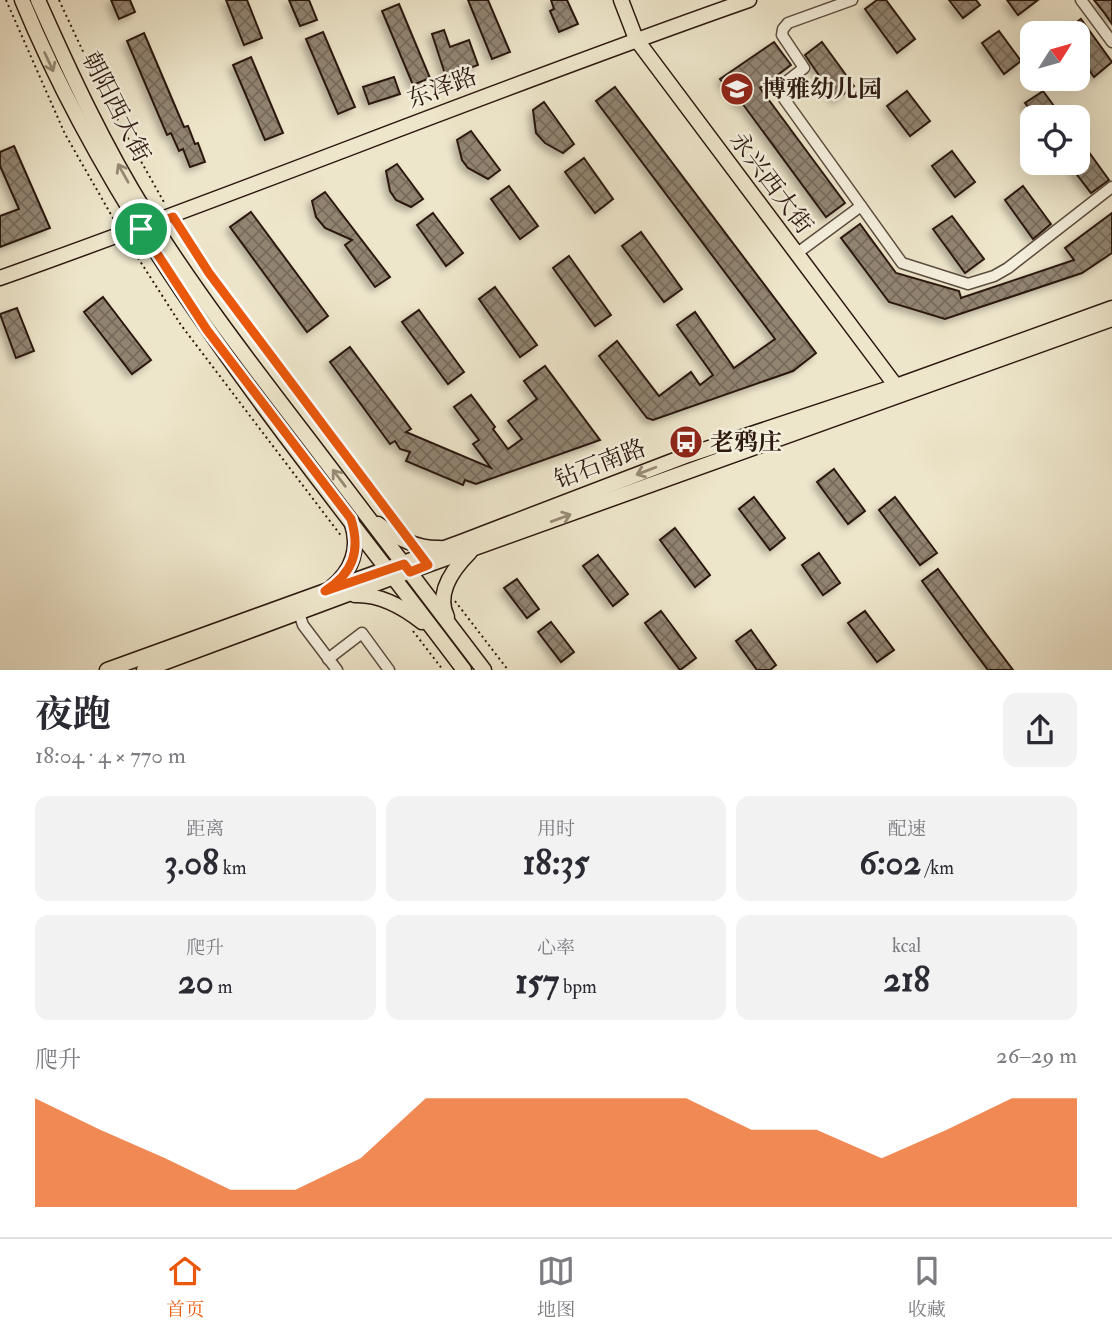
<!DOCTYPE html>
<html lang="zh">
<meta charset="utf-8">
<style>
:root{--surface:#fff;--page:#f2f2f3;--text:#2b2b33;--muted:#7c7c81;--line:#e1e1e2;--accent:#ea580c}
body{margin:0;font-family:"IM FELL Double Pica","Noto Serif SC",serif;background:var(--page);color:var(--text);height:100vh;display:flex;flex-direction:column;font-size:26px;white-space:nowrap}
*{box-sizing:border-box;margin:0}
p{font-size:23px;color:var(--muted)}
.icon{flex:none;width:38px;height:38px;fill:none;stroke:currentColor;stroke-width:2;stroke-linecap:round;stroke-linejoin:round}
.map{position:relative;height:670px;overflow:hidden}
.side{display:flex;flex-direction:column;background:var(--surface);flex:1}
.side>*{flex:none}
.needle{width:46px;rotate:53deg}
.buttons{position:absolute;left:1020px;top:21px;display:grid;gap:14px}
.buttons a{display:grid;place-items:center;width:70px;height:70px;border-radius:14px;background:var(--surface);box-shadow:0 7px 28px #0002;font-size:35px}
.pin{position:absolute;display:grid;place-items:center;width:60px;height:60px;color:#fff;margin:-30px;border:4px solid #fff;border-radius:50%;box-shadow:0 2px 7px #0007}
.round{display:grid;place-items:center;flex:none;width:74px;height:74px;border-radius:14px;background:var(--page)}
.head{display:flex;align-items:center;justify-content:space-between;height:119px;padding:0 35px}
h1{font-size:38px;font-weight:700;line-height:52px}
.stats{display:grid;grid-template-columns:repeat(3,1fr);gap:10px;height:119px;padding:7px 35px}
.stats div{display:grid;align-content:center;border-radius:14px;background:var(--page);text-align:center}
.stats b{font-size:35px;font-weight:700}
.stats small{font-size:19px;font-weight:400}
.stats p{font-size:19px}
.chart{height:196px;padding:14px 35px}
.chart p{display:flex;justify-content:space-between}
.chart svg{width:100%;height:126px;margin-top:7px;fill:var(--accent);opacity:.7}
.menu{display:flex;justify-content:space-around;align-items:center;height:98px;border-top:2px solid var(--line);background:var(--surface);font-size:19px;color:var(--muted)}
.menu a{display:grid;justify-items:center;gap:4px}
.menu .on{color:var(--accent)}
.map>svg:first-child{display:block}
.building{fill:url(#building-cross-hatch);stroke:#2c190f;stroke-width:2;filter:url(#shadow)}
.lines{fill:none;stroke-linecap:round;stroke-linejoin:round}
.minor-casing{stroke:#5c4c3e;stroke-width:13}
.major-casing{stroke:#2c190f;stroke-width:17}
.path{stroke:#2c190f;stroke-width:2;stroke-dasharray:2 3.5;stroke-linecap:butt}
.minor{stroke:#f4efdd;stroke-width:10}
.major{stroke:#eee6cb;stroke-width:14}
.oneway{stroke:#978a76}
.route-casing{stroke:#fff;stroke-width:14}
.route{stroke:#ea580c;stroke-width:9}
.labels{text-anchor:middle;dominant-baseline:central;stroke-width:5;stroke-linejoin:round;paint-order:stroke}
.street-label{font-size:24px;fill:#2c190f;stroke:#f4efdd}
.poi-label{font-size:24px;font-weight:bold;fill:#2c190f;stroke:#f4efdd;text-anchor:start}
</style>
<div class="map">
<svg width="1112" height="670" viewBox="0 0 1112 670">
<defs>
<pattern id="building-cross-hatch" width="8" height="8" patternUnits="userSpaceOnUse" patternTransform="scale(1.75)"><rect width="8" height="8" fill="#918471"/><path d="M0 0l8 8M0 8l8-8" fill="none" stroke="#776b5b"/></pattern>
<filter id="shadow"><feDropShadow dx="-4" dy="4" stdDeviation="3.5" flood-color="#0004"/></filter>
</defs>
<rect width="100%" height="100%" fill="#eee6cb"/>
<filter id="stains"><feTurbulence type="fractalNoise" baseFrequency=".00286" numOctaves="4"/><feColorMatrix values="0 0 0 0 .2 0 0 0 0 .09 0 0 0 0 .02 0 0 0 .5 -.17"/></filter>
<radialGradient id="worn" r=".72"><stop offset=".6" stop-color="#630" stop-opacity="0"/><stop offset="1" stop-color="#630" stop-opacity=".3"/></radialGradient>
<g class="building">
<polygon points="111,0 130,0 135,12 119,19"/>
<polygon points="226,0 247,0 262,38 244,45"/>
<polygon points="289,0 309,0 317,20 300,26"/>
<polygon points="468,0 488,0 510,52 492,59"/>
<polygon points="551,0 567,0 578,24 559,32 550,11 554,9"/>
<polygon points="877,0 886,0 915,39 897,53 865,9"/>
<polygon points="949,0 976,0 980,5 963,18"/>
<polygon points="1007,0 1038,0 1018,15"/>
<polygon points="1094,0 1112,0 1112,24 1103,11"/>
<polygon points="399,4 430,78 413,85 382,11"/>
<polygon points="1081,19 1112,62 1094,77 1078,54 1078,33 1062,33"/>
<polygon points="444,30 450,47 469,40 478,65 446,77 432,34"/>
<polygon points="999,31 1021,61 1004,74 982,43"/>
<polygon points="323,32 355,107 338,114 306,39"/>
<polygon points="144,33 184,127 188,126 195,144 198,143 205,162 190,167 183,149 179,151 171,133 167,135 127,41"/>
<polygon points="774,42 791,65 760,88 845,203 826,217 742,103 739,105 720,79"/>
<polygon points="822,42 854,86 836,100 805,55"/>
<polygon points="251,57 283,133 265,140 233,65"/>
<polygon points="394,77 400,94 369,104 363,87"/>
<polygon points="615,87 816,353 793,371 653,420 647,418 599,356 617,341 659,396 691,372 700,385 713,375 677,325 695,312 734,368 775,339 596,101"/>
<polygon points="907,91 930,121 910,136 887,106"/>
<polygon points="1043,91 1062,117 1036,117 1025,103"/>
<polygon points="544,102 574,144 563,153 545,143 536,133 533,110"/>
<polygon points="471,131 500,170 488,179 468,168 462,160 457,140"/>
<polygon points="1078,137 1109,180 1091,193 1068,163 1078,163"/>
<polygon points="14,146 50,228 0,247 0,216 19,209 0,166 0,152"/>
<polygon points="952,151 975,182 955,197 932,166"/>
<polygon points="584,158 613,199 595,213 565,172"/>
<polygon points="397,164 423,199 411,207 396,200 390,191 386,171"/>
<polygon points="509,186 538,226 520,239 491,199"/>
<polygon points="1023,186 1051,224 1033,239 1005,200"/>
<polygon points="325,192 390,277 375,287 345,245 352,240 325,228 316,217 312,201"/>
<polygon points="251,212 328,316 307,332 230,227"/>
<polygon points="433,213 463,253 446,266 417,225"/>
<polygon points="1112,213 1112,253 1082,273 945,319 889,302 841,238 860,224 896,273 959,291 961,298 1074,260 1065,248"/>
<polygon points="952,216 984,259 965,273 933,229"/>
<polygon points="641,232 682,289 664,302 622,246"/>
<polygon points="569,256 611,315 595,326 553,268"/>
<polygon points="495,287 537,345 520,357 479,299"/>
<polygon points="103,297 151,360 132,374 84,312"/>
<polygon points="17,308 34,351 16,358 0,314"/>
<polygon points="419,310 464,372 448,384 402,322"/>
<polygon points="350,347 411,429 406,432 491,468 473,444 479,440 454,407 471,395 495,427 493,429 508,449 522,439 508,421 537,399 524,381 545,366 600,440 476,484 465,480 463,485 406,461 410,452 400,449 395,441 390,444 330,362"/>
<polygon points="834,469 865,511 848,524 817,482"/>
<polygon points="754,497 785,538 770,550 739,509"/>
<polygon points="895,497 937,553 920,565 879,510"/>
<polygon points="675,528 710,575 695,587 660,540"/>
<polygon points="819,553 840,583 823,595 802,565"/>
<polygon points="598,555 628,594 613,606 583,566"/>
<polygon points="938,569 983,630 1013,670 988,670 963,637 922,581"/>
<polygon points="517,579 539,609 527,618 504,588"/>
<polygon points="661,611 696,658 680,670 645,623"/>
<polygon points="865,611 894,650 877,662 848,623"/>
<polygon points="551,622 574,652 561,662 538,632"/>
<polygon points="751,630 776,665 770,670 757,670 736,641"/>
</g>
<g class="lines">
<defs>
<g id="minor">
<polyline points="852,0 788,23 783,29 782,35 804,68 777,89 902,263 968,284 994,276 1008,268 1112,187"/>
<polyline points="1081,0 1112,42"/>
<polyline points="796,254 861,206"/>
<polyline points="299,613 303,625 337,670"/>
<polyline points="328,659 362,633 389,670"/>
</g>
<g id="major">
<path d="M 22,0 C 125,249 304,457 464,670"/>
<path d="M 38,0 C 70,72 104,146 146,213 C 195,291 251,364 307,437 C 366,515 425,592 484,670"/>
<polyline points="621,0 636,39 896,386"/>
<path d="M 0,278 C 251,189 497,88 749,0"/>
<path d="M 378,524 C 395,537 418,549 440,548"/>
<path d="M 332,587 C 352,571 360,548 352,524"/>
<path d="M 355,595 C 380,594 403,607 422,622"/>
<path d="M 447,617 C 435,593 453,569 470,552"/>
<polyline points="107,670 461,542 688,455 896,386 1112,308"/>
<polyline points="144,670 394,577 1112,319"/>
</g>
</defs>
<use href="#minor" class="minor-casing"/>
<use href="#major" class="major-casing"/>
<g class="path">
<polyline points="6,0 65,134 117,225"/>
<polyline points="59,0 100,88 165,204"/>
<polyline points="179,227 209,273 392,519"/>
<polyline points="129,244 181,325 342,537"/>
<polyline points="455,601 508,670"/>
<polyline points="413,631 443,670"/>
</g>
<use href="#minor" class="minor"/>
<use href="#major" class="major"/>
</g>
<defs><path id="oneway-shaft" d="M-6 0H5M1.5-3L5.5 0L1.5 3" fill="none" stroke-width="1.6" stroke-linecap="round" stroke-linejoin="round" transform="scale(1.75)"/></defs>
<g class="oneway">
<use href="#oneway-shaft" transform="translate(49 62) rotate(65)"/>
<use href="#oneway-shaft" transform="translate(123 173) rotate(-119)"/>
<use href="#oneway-shaft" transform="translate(646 471) rotate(159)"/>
<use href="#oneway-shaft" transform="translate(339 478) rotate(-127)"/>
<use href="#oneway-shaft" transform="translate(561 518) rotate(-20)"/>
</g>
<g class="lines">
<defs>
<path id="route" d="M 173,217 L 209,273 L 428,565 L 410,572 L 404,564 L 325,591 C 353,573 361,551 351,519 L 207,330 L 141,229 Z"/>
</defs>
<use href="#route" class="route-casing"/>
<use href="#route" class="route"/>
</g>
<defs>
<symbol id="school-disc" viewBox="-11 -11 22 22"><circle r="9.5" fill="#8f2418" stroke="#f4efdd"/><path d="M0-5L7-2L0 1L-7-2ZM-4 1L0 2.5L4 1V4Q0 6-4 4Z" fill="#fff"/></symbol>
<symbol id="bus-disc" viewBox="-11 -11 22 22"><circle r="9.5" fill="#8f2418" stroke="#f4efdd"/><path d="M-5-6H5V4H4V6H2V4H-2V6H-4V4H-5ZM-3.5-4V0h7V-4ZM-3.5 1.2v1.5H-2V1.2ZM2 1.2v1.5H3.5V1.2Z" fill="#fff"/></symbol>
</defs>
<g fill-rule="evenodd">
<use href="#school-disc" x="718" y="70" width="38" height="38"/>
<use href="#bus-disc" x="667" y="423" width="38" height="38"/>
</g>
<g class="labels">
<g class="street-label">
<text transform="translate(442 88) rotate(-21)">东泽路</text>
<text transform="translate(116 107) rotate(63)">朝阳西大街</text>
<text transform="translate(771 183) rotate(53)">永兴西大街</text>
<text transform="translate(600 464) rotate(-21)">钻石南路</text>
</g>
<g class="poi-label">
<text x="762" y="89">博雅幼儿园</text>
<text x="710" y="442">老鸦庄</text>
</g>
</g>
<rect width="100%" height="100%" filter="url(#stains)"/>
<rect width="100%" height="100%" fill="url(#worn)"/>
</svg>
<div class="buttons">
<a><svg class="needle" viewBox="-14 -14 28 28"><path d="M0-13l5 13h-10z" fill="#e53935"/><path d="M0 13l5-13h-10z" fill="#7c7c81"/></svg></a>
<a><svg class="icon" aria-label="locate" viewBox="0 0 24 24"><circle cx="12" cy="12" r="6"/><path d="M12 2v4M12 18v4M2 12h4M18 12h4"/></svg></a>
</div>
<div class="pin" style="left:141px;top:229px;background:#1e9e55"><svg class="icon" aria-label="arrive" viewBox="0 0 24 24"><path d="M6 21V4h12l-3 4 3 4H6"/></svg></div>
</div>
<section class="side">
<div class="head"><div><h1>夜跑</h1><p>18:04 · 4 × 770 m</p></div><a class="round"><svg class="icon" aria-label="share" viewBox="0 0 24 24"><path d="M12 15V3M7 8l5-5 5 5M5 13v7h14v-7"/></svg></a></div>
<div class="stats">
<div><p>距离</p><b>3.08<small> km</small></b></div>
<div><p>用时</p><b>18:35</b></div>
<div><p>配速</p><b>6:02<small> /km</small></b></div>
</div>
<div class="stats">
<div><p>爬升</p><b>20<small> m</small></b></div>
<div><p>心率</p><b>157<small> bpm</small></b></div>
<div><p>kcal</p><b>218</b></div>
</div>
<div class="chart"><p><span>爬升</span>26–29 m</p>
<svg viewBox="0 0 160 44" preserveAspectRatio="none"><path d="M0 44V6L10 17L20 27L30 38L40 38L50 27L60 6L70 6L80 6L90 6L100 6L110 17L120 17L130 27L140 17L150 6L160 6V44z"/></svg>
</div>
</section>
<nav class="menu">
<a class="on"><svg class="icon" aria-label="home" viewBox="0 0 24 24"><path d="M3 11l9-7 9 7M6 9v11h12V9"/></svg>首页</a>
<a><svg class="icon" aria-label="map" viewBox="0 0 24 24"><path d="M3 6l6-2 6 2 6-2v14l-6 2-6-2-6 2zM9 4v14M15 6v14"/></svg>地图</a>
<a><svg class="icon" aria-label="saved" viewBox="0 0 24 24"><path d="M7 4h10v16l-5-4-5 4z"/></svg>收藏</a>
</nav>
